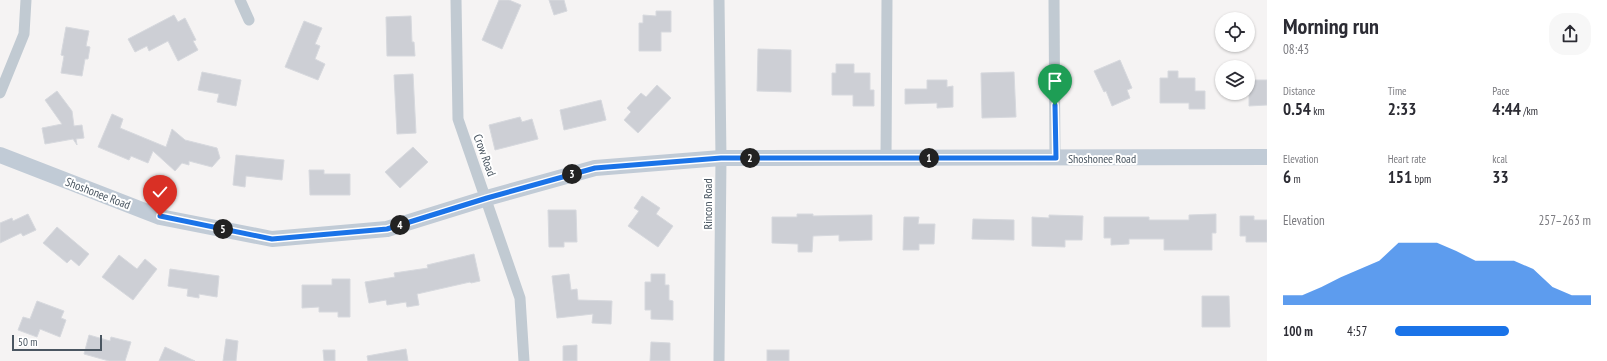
<!DOCTYPE html>
<meta charset="utf-8">
<style>
:root{--surface:#fff;--page:#f7f7f7;--text:#2b2b33;--muted:#7c7c81;--accent:#1a73e8}
body{margin:0;font-family:"PT Sans Narrow",sans-serif;background:var(--page);color:var(--text);height:100vh;display:flex;flex-direction:column;font-size:15px;white-space:nowrap}
*{box-sizing:border-box;margin:0}
p{font-size:13px;color:var(--muted)}
.icon{flex:none;width:22px;height:22px;fill:none;stroke:currentColor;stroke-width:2;stroke-linecap:round;stroke-linejoin:round}
.map{position:relative;flex:1;overflow:hidden}
.side{display:flex;flex-direction:column;background:var(--surface);width:340px}
.side>*{flex:none}
.controls{position:absolute;left:1215px;top:12px;display:grid;gap:8px}
.controls a{display:grid;place-items:center;width:40px;height:40px;border-radius:50%;background:var(--surface);box-shadow:0 1px 3px #0004;font-size:20px}
.scale{position:absolute;left:12px;bottom:10px;width:90px;box-sizing:border-box;padding-left:4px;border:2px solid #4a5661;border-top:0;font-size:11px;line-height:14px;white-space:nowrap;color:#4a5661;-webkit-text-stroke:3px #fff;paint-order:stroke}
.pin{position:absolute;display:grid;place-items:center;width:34px;height:34px;color:#fff;margin:-41px -17px;border-radius:50% 50% 50% 0;rotate:-45deg;box-shadow:0 0 4px #0007}
.pin .icon{rotate:45deg}
.km{position:absolute;width:20px;height:20px;margin:-10px;border-radius:50%;background:#222;color:#fff;font-size:11px;line-height:20px;text-align:center}
.round{display:grid;place-items:center;flex:none;width:42px;height:42px;border-radius:16px;background:var(--page)}
.head{display:flex;align-items:center;justify-content:space-between;height:68px;padding:0 16px}
h1{font-size:22px;font-weight:700;line-height:30px}
.stats{display:grid;grid-template-columns:repeat(3,1fr);gap:6px;height:68px;padding:4px 16px}
.stats div{display:grid;align-content:center}
.stats b{font-size:17px;font-weight:700}
.stats small{font-size:11px;font-weight:400}
.stats p{font-size:11px}
.chart{height:112px;padding:8px 16px}
.chart p{display:flex;justify-content:space-between}
.chart svg{width:100%;height:72px;margin-top:4px;fill:var(--accent);opacity:.7}
ul{padding:0 16px;list-style:none;font-size:13px}
li{display:grid;grid-template-columns:64px 48px 1fr;align-items:center;height:30px}
li i{height:10px;border-radius:5px;background:var(--accent)}
main{display:flex;flex:1;min-height:0}
.map>svg:first-child{display:block}
.building{fill:#cdcfd5;stroke:#d7d9de}
.lines{fill:none;stroke-linecap:round;stroke-linejoin:round}
.street{stroke:#c1cad2;stroke-width:11}
.secondary{stroke:#c1cbd6;stroke-width:16}
.route-casing{stroke:#fff;stroke-width:8}
.route{stroke:#1a73e8;stroke-width:5}
.labels{text-anchor:middle;dominant-baseline:central;stroke-width:4;stroke-linejoin:round;paint-order:stroke}
.street-label{font-size:12px;fill:#4a5661;stroke:#fff}
</style>
<main>
<div class="map">
<svg width="1267" height="361" viewBox="0 0 1267 361">
<rect width="100%" height="100%" fill="#f5f3f3"/>
<g class="building">
<polygon points="499,0 509,0 521,5 502,49 482,40"/>
<polygon points="549,0 564,0 567,11 554,15"/>
<polygon points="656,11 671,11 671,32 661,32 661,51 639,51 639,23 643,23 643,15 656,16"/>
<polygon points="174,15 178,22 185,18 196,40 193,41 198,50 178,61 168,41 149,51 147,46 135,52 128,39"/>
<polygon points="411,16 412,42 414,42 415,56 387,56 386,17"/>
<polygon points="304,21 322,28 315,44 320,46 315,59 325,64 318,80 285,67"/>
<polygon points="66,27 89,31 86,46 90,47 88,59 85,59 82,76 61,73 64,56 61,55"/>
<polygon points="758,49 791,50 791,92 757,91"/>
<polygon points="1120,60 1132,88 1127,90 1130,98 1112,106 1106,91 1104,92 1094,71"/>
<polygon points="836,64 854,64 854,73 870,73 870,90 874,90 874,106 853,106 853,95 832,95 832,73 836,73"/>
<polygon points="1168,71 1178,71 1178,78 1195,78 1195,91 1205,91 1205,109 1189,109 1189,103 1160,103 1160,78 1168,78"/>
<polygon points="202,72 241,80 236,106 217,102 219,94 198,90"/>
<polygon points="1014,72 1016,117 982,118 981,73"/>
<polygon points="413,74 416,133 397,134 394,75"/>
<polygon points="927,80 947,80 947,87 953,86 953,107 937,108 937,103 905,104 905,89 927,89"/>
<polygon points="1249,80 1267,80 1267,105 1249,106"/>
<polygon points="657,85 671,98 638,133 624,120 631,112 627,108 641,93 646,97"/>
<polygon points="57,91 72,111 74,126 82,125 84,138 76,139 77,145 73,139 45,144 42,128 62,124 45,100"/>
<polygon points="601,100 606,120 564,130 560,110"/>
<polygon points="112,114 123,119 120,128 166,147 172,129 185,140 217,148 220,158 212,167 189,161 189,165 182,163 175,171 153,151 148,163 131,156 129,160 98,147"/>
<polygon points="520,117 522,122 532,119 538,139 495,150 489,125"/>
<polygon points="413,147 428,162 400,188 385,172"/>
<polygon points="236,155 284,160 282,180 246,176 245,187 233,185"/>
<polygon points="309,170 324,170 324,174 350,174 350,195 310,195"/>
<polygon points="642,196 660,208 656,214 673,226 658,247 628,226 639,211 634,208"/>
<polygon points="548,210 576,210 577,242 564,242 564,247 549,247"/>
<polygon points="28,214 36,230 23,236 21,233 0,243 0,223 12,218 13,221"/>
<polygon points="797,214 813,214 813,216 872,215 872,240 839,241 839,235 813,236 812,252 798,252 798,244 772,243 772,217 797,217"/>
<polygon points="1216,214 1216,233 1212,233 1212,250 1164,250 1164,239 1129,239 1129,244 1111,245 1111,238 1104,238 1104,217 1149,217 1149,220 1189,220 1189,215"/>
<polygon points="1049,215 1083,216 1082,240 1065,240 1065,247 1032,246 1032,217 1049,218"/>
<polygon points="1240,216 1254,216 1254,220 1267,220 1267,242 1246,242 1246,236 1240,236"/>
<polygon points="904,217 919,217 918,224 935,224 934,244 919,244 919,250 903,250"/>
<polygon points="973,219 1014,220 1014,240 972,239"/>
<polygon points="57,227 89,254 79,266 71,259 67,263 43,243"/>
<polygon points="474,254 480,281 471,283 470,282 417,294 419,305 407,307 406,302 387,305 386,300 369,303 365,282 395,277 394,273 428,268 427,265"/>
<polygon points="119,255 137,269 145,259 157,269 133,300 102,277"/>
<polygon points="170,269 219,276 217,297 199,294 199,298 187,296 188,289 168,286"/>
<polygon points="569,274 571,290 577,289 578,300 612,301 611,324 592,323 593,314 557,318 552,276"/>
<polygon points="651,274 665,274 665,285 669,285 669,300 673,301 673,320 651,319 651,310 645,310 645,282 651,282"/>
<polygon points="332,279 350,279 350,317 338,317 338,312 319,312 319,307 302,308 302,285 332,285"/>
<polygon points="1202,296 1229,296 1230,327 1202,327"/>
<polygon points="37,301 64,311 61,318 66,320 60,337 40,329 37,337 18,330 23,317 30,319"/>
<polygon points="89,335 110,341 111,337 131,342 125,361 109,361 84,354"/>
<polygon points="226,339 238,341 236,361 223,361"/>
<polygon points="651,342 670,343 670,361 650,361"/>
<polygon points="577,345 577,361 563,361 563,346"/>
<polygon points="165,347 195,361 159,361"/>
<polygon points="406,349 408,361 368,361 367,356"/>
<polygon points="323,350 335,350 335,361 324,361"/>
<rect x="767" y="350" width="22" height="11"/>
</g>
<g class="lines">
<g class="street">
<polyline points="240,0 249,20"/>
<polyline points="456,0 458,119 520,298 524,361"/>
<polyline points="719,0 721,158 719,361"/>
<polyline points="1054,0 1055,158"/>
<polyline points="0,93 24,34 26,0"/>
<polyline points="886,158 887,0"/>
</g>
<polyline class="secondary" points="0,155 160,217 272,239 387,229 487,198 595,168 721,158 1267,157"/>
</g>
<g class="lines">
<defs>
<polyline id="route" points="160,216 272,239 387,229 487,198 595,168 721,158 1056,158 1055,105"/>
</defs>
<use href="#route" class="route-casing"/>
<use href="#route" class="route"/>
</g>
<g class="labels">
<g class="street-label">
<text transform="translate(485 155) rotate(70)">Crow Road</text>
<text x="1102" y="158">Shoshonee Road</text>
<text transform="translate(98 193) rotate(21)">Shoshonee Road</text>
<text transform="translate(707 204) rotate(-90)">Rincon Road</text>
</g>
</g>
</svg>
<div class="controls">
<a><svg class="icon" aria-label="locate" viewBox="0 0 24 24"><circle cx="12" cy="12" r="6"/><path d="M12 2v4M12 18v4M2 12h4M18 12h4"/></svg></a>
<a><svg class="icon" aria-label="layers" viewBox="0 0 24 24"><path d="M12 4l9 5-9 5-9-5zM3 14l9 5 9-5"/></svg></a>
</div>
<div class="scale">50 m</div>
<div class="pin" style="left:1055px;top:105px;background:#1e9e55"><svg class="icon" aria-label="arrive" viewBox="0 0 24 24"><path d="M6 21V4h12l-3 4 3 4H6"/></svg></div>
<div class="pin" style="left:160px;top:216px;background:#d93025"><svg class="icon" aria-label="check" viewBox="0 0 24 24"><path d="M5 12l5 5 9-10"/></svg></div>
<b class="km" style="left:929px;top:158px">1</b>
<b class="km" style="left:750px;top:158px">2</b>
<b class="km" style="left:572px;top:174px">3</b>
<b class="km" style="left:400px;top:225px">4</b>
<b class="km" style="left:223px;top:229px">5</b>
</div>
<section class="side">
<div class="head"><div><h1>Morning run</h1><p>08:43</p></div><a class="round"><svg class="icon" aria-label="share" viewBox="0 0 24 24"><path d="M12 15V3M7 8l5-5 5 5M5 13v7h14v-7"/></svg></a></div>
<div class="stats">
<div><p>Distance</p><b>0.54<small> km</small></b></div>
<div><p>Time</p><b>2:33</b></div>
<div><p>Pace</p><b>4:44<small> /km</small></b></div>
</div>
<div class="stats">
<div><p>Elevation</p><b>6<small> m</small></b></div>
<div><p>Heart rate</p><b>151<small> bpm</small></b></div>
<div><p>kcal</p><b>33</b></div>
</div>
<div class="chart"><p><span>Elevation</span>257–263 m</p>
<svg viewBox="0 0 160 44" preserveAspectRatio="none"><path d="M0 44V38L10 38L20 33L30 27L40 22L50 17L60 6L70 6L80 6L90 11L100 17L110 17L120 17L130 22L140 33L150 38L160 38V44z"/></svg>
</div>
<ul>
<li><b>100 m</b>4:57<i style="width:58%"></i></li>
</ul>
</section>
</main>
